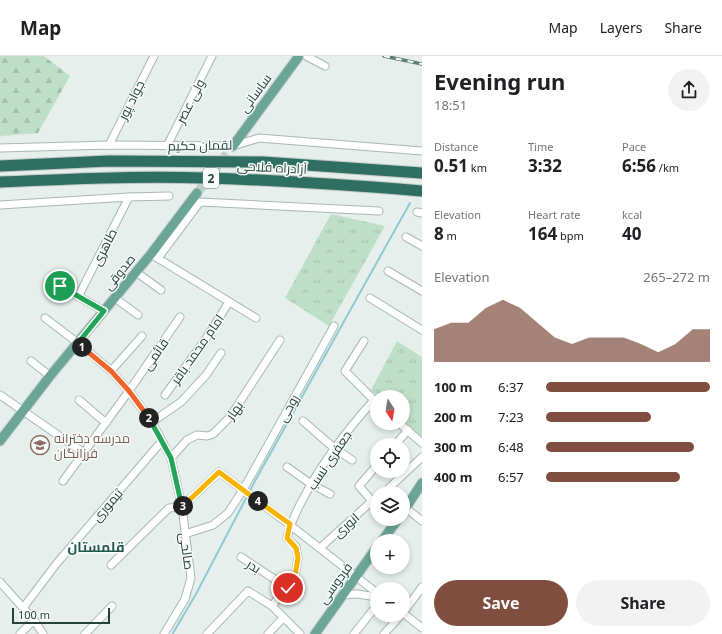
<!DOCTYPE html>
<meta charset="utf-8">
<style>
:root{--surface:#fff;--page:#f2f2f2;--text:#202124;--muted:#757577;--line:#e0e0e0;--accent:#7f4e3f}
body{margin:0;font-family:"Noto Sans",Cairo,sans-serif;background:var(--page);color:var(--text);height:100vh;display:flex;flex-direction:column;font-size:15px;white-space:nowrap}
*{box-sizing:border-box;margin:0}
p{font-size:13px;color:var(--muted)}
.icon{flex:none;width:22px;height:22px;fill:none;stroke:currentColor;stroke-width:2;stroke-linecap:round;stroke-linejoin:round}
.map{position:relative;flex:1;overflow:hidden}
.sheet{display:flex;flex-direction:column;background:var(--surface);width:300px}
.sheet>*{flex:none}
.needle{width:26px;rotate:169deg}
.controls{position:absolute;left:370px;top:334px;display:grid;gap:8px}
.controls a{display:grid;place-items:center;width:40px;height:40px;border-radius:50%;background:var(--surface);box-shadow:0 2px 6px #0003;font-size:20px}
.scale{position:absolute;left:12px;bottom:10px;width:98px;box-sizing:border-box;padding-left:4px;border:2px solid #24423a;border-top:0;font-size:11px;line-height:14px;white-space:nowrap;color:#24423a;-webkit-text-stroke:3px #f7fbf9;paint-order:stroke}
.pin{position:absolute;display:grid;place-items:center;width:34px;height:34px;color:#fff;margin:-17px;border:2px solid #fff;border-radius:50%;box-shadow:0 1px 4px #0007}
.km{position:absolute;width:20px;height:20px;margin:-10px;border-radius:50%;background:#222;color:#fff;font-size:11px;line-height:20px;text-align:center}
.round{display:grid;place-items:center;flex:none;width:42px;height:42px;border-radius:21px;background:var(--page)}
.headline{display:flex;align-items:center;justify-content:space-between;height:68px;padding:0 12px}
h1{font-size:22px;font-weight:700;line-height:30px}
.figures{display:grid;grid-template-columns:repeat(3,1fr);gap:6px;height:68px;padding:4px 12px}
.figures div{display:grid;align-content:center}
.figures b{font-size:17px;font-weight:700}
.figures small{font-size:11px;font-weight:400}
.figures p{font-size:11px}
.chart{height:112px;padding:8px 12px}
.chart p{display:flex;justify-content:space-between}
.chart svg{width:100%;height:72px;margin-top:4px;fill:var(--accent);opacity:.7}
.action{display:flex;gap:8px;margin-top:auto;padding:8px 12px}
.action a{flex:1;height:46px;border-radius:24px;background:var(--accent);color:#fff;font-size:16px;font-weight:700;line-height:46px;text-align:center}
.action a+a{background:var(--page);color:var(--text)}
ul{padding:0 12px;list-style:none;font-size:13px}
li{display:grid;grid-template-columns:64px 48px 1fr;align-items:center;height:30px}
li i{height:10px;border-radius:5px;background:var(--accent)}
header{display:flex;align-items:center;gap:24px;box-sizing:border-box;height:56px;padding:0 20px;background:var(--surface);border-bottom:1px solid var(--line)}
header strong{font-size:19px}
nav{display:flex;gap:22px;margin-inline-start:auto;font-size:14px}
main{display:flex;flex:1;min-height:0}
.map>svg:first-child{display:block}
.grass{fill:url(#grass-tufts)}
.forest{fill:url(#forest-firs)}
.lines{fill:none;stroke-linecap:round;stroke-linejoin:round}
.stream{stroke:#8ec9d4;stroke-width:2}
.major-tunnel{stroke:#bfccc8;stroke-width:9;stroke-dasharray:9 4.5;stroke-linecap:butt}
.minor-casing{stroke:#a8b8b2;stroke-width:9}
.major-casing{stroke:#c2cac8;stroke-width:11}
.highway-casing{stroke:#c2cac8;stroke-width:13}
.minor{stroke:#fff;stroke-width:7}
.major{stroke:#6aa596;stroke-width:9}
.highway{stroke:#2f6f62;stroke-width:11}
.rail-casing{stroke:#5f7d75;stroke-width:3.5}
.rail{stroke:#f7fbf9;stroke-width:2;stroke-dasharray:6;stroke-linecap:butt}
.split-1-casing{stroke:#fff;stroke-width:8}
.split-2-casing{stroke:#fff;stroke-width:8}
.split-3-casing{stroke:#fff;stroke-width:8}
.split-4-casing{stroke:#fff;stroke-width:8}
.split-5-casing{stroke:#fff;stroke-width:8}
.split-1{stroke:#22a559;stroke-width:5}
.split-2{stroke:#f0652b;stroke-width:5}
.split-3{stroke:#22a559;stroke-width:5}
.split-4{stroke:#f5b400;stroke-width:5}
.split-5{stroke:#f5b400;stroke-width:5}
.labels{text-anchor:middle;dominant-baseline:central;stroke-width:3;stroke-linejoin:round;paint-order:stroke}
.shield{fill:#f7fbf9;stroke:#637a73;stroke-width:1}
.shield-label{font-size:12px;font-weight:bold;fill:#24423a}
.street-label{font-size:13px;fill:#24423a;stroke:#f7fbf9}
.education-label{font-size:13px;fill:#785e54;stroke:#f7fbf9;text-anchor:start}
.neighbourhood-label{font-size:14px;font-weight:bold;fill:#1f5548;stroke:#f7fbf9}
</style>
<header>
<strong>Map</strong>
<nav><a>Map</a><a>Layers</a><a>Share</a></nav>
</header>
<main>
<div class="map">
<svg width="422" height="578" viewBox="0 0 422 578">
<defs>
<pattern id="grass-tufts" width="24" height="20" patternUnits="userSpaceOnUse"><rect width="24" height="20" fill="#bfe0c8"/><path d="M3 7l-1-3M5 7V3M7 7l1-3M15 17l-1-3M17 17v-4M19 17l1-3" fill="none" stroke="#a4c1ad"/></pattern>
<pattern id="forest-firs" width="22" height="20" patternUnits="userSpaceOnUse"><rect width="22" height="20" fill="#bfe0c8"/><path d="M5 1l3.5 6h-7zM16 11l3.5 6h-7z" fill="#a4c1ad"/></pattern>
</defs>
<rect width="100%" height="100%" fill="#e6efeb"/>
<g class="grass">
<polygon points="331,158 385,170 329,270 285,242"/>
<polygon points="397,285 422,301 422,382 403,364 403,341 379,341 371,334"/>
</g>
<polygon class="forest" points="0,0 44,0 70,20 38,77 0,80"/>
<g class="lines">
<polyline class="stream" points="173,577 196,538 255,425 410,147"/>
<polyline class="major-tunnel" points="197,137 233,90"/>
<defs>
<g id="minor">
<polyline points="306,0 325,10"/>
<polyline points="109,89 154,0"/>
<polyline points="167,90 212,0"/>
<polyline points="0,92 109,89 233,90 259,82 422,95"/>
<polyline points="0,149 129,141 169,140"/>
<polyline points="417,156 422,157"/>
<polyline points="406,181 422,190"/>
<polyline points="154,200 256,262"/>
<polyline points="158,202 200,146 379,155"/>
<polyline points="388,215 422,235"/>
<polyline points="136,216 161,234"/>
<polyline points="60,230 104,255"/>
<polyline points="78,241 129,141"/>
<polyline points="115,242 138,259"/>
<polyline points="370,242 422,274"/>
<polyline points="45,262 78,287 111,315 129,335 152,366 171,402 182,451 191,522 185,543 164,578"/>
<polyline points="364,285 345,315 377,347"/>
<polyline points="31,305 50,320"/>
<polyline points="111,315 142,280"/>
<polyline points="0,339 84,397"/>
<polyline points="165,339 205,284 229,246"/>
<polyline points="79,344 106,367"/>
<polyline points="303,365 334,392 352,404"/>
<polyline points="152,366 181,346 206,319 221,297"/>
<polyline points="399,367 422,387"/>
<polyline points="395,389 408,374"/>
<polyline points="171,402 187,384 197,379 207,380 213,378 230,361 280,284"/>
<polyline points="287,411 311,428 330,438"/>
<polyline points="63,425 129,335 180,261"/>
<polyline points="389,432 422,401"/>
<polyline points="406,452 422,465"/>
<polyline points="185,478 213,469 228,457 243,434 334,270"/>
<polyline points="320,492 372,445 359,430 377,409"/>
<polyline points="241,501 288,532"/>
<polyline points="111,509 169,452 182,451 219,416 290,469 377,537"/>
<polyline points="0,526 34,564 43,578"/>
<polyline points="342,539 357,538 377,541"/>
<path d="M 272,550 L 281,538 L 294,526 L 298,502 L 296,491 L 287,482 C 290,468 296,456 303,443 C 322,406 347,374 374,344"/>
<polyline points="23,552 57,507 162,385"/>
<polyline points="403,557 422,531"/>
<polyline points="403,557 422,572"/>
<polyline points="20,578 34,564"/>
<polyline points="85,578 112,550"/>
<polyline points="207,578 248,535 272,550 300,578"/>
<polyline points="268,578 283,562"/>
<polyline points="354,578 377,549"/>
<polyline points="384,578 401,559"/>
</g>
<g id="major">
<polyline points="233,90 299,0"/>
<polyline points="0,385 50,320 151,198 197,137"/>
<polyline points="403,456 422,427"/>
<polyline points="382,485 398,463"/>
<polyline points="315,578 377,491"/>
</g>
<g id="highway">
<polyline points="0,110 109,105 263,106 422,117"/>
<path d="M 0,126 C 68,123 136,120 204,122 C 276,124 349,129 422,135"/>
</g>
</defs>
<use href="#minor" class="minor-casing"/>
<use href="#major" class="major-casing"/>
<use href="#highway" class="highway-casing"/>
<use href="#minor" class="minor"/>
<use href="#major" class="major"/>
<use href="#highway" class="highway"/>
<defs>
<polyline id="rail" points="384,0 422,8"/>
</defs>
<use href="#rail" class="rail-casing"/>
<use href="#rail" class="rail"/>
</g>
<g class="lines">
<defs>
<polyline id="split-1" points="60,230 104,255 78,287 82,291"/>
<polyline id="split-2" points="82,291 111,315 129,335 149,362"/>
<polyline id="split-3" points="149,362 171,402 182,451 183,450"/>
<polyline id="split-4" points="183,450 219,416 258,445"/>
<polyline id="split-5" points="258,445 290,468 287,482 296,492 298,502 294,526 288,532"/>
</defs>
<use href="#split-1" class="split-1-casing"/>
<use href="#split-2" class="split-2-casing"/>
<use href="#split-3" class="split-3-casing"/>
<use href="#split-4" class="split-4-casing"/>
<use href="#split-5" class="split-5-casing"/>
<use href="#split-1" class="split-1"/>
<use href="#split-2" class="split-2"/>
<use href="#split-3" class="split-3"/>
<use href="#split-4" class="split-4"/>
<use href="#split-5" class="split-5"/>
</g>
<defs>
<symbol id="school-ring" viewBox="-11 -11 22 22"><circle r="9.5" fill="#f7fbf9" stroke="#8d6e63" stroke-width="1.5"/><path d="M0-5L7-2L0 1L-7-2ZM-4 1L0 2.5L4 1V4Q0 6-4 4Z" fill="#8d6e63"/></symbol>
</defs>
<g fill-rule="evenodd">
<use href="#school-ring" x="29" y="378" width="22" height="22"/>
</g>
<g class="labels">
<rect class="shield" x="203" y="112" width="16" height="20" rx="3"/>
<g class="shield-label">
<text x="211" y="122">2</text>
</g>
<g class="street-label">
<text transform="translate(255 37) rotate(-54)">ساسانی</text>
<text transform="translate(131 44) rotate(-63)">جواد پور</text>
<text transform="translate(190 45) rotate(-63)">ولی عصر</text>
<text transform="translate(200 89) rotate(-1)">لقمان حکیم</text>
<text transform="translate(272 111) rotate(3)">آزادراه فلاحی</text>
<text transform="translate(104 191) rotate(-63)">طاهری</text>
<text transform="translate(119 216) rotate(-51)">صدوقی</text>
<text transform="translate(197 293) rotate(-55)">امام محمد باقر</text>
<text transform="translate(155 298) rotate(-56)">قائمی</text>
<text transform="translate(288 352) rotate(-61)">روحی</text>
<text transform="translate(234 354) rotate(-54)">بهار</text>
<text transform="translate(329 404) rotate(-56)">جعفری نسب</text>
<text transform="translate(107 449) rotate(-49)">تیموری</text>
<text transform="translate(346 469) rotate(-42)">انوری</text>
<text transform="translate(187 495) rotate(82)">صالحی</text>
<text transform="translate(254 510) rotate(33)">بدر</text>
<text transform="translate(335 527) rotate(-54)">فردوسی</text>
</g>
<g class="education-label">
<text x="54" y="382">مدرسه دخترانه<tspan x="54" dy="15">فرزانگان</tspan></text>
</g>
<g class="neighbourhood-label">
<text x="96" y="490">قلمستان</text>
</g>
</g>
</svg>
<div class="controls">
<a><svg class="needle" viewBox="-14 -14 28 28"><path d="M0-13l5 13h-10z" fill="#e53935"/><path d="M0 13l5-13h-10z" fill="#757577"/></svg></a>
<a><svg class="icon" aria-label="locate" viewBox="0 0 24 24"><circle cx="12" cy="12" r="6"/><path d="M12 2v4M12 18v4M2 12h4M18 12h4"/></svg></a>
<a><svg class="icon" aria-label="layers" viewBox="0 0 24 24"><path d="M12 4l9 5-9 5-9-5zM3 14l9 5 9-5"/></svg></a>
<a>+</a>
<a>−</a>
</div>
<div class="scale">100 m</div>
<div class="pin" style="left:60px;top:230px;background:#1e9e55"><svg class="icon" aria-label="arrive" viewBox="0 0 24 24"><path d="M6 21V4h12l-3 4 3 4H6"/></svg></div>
<div class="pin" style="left:288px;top:532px;background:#d93025"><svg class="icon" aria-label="check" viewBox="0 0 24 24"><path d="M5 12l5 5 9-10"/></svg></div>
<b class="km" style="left:82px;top:291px">1</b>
<b class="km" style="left:149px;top:362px">2</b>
<b class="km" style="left:183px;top:450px">3</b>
<b class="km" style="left:258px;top:445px">4</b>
</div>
<section class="sheet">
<div class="headline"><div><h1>Evening run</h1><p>18:51</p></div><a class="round"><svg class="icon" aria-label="share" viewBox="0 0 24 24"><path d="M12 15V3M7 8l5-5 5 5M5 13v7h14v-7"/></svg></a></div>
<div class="figures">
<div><p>Distance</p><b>0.51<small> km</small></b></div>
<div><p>Time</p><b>3:32</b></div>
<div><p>Pace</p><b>6:56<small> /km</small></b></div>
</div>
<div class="figures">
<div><p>Elevation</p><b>8<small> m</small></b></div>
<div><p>Heart rate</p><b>164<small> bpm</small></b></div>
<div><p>kcal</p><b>40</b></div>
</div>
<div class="chart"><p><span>Elevation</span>265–272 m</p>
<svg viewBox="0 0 160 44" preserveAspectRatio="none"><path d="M0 44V24L10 20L20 20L30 11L40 6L50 11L60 20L70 29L80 33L90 29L100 29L110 29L120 33L130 38L140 33L150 24L160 24V44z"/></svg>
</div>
<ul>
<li><b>100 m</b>6:37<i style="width:100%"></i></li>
<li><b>200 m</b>7:23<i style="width:64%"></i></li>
<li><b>300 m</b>6:48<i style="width:90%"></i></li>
<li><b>400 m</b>6:57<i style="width:82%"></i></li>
</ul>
<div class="action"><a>Save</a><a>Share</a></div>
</section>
</main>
